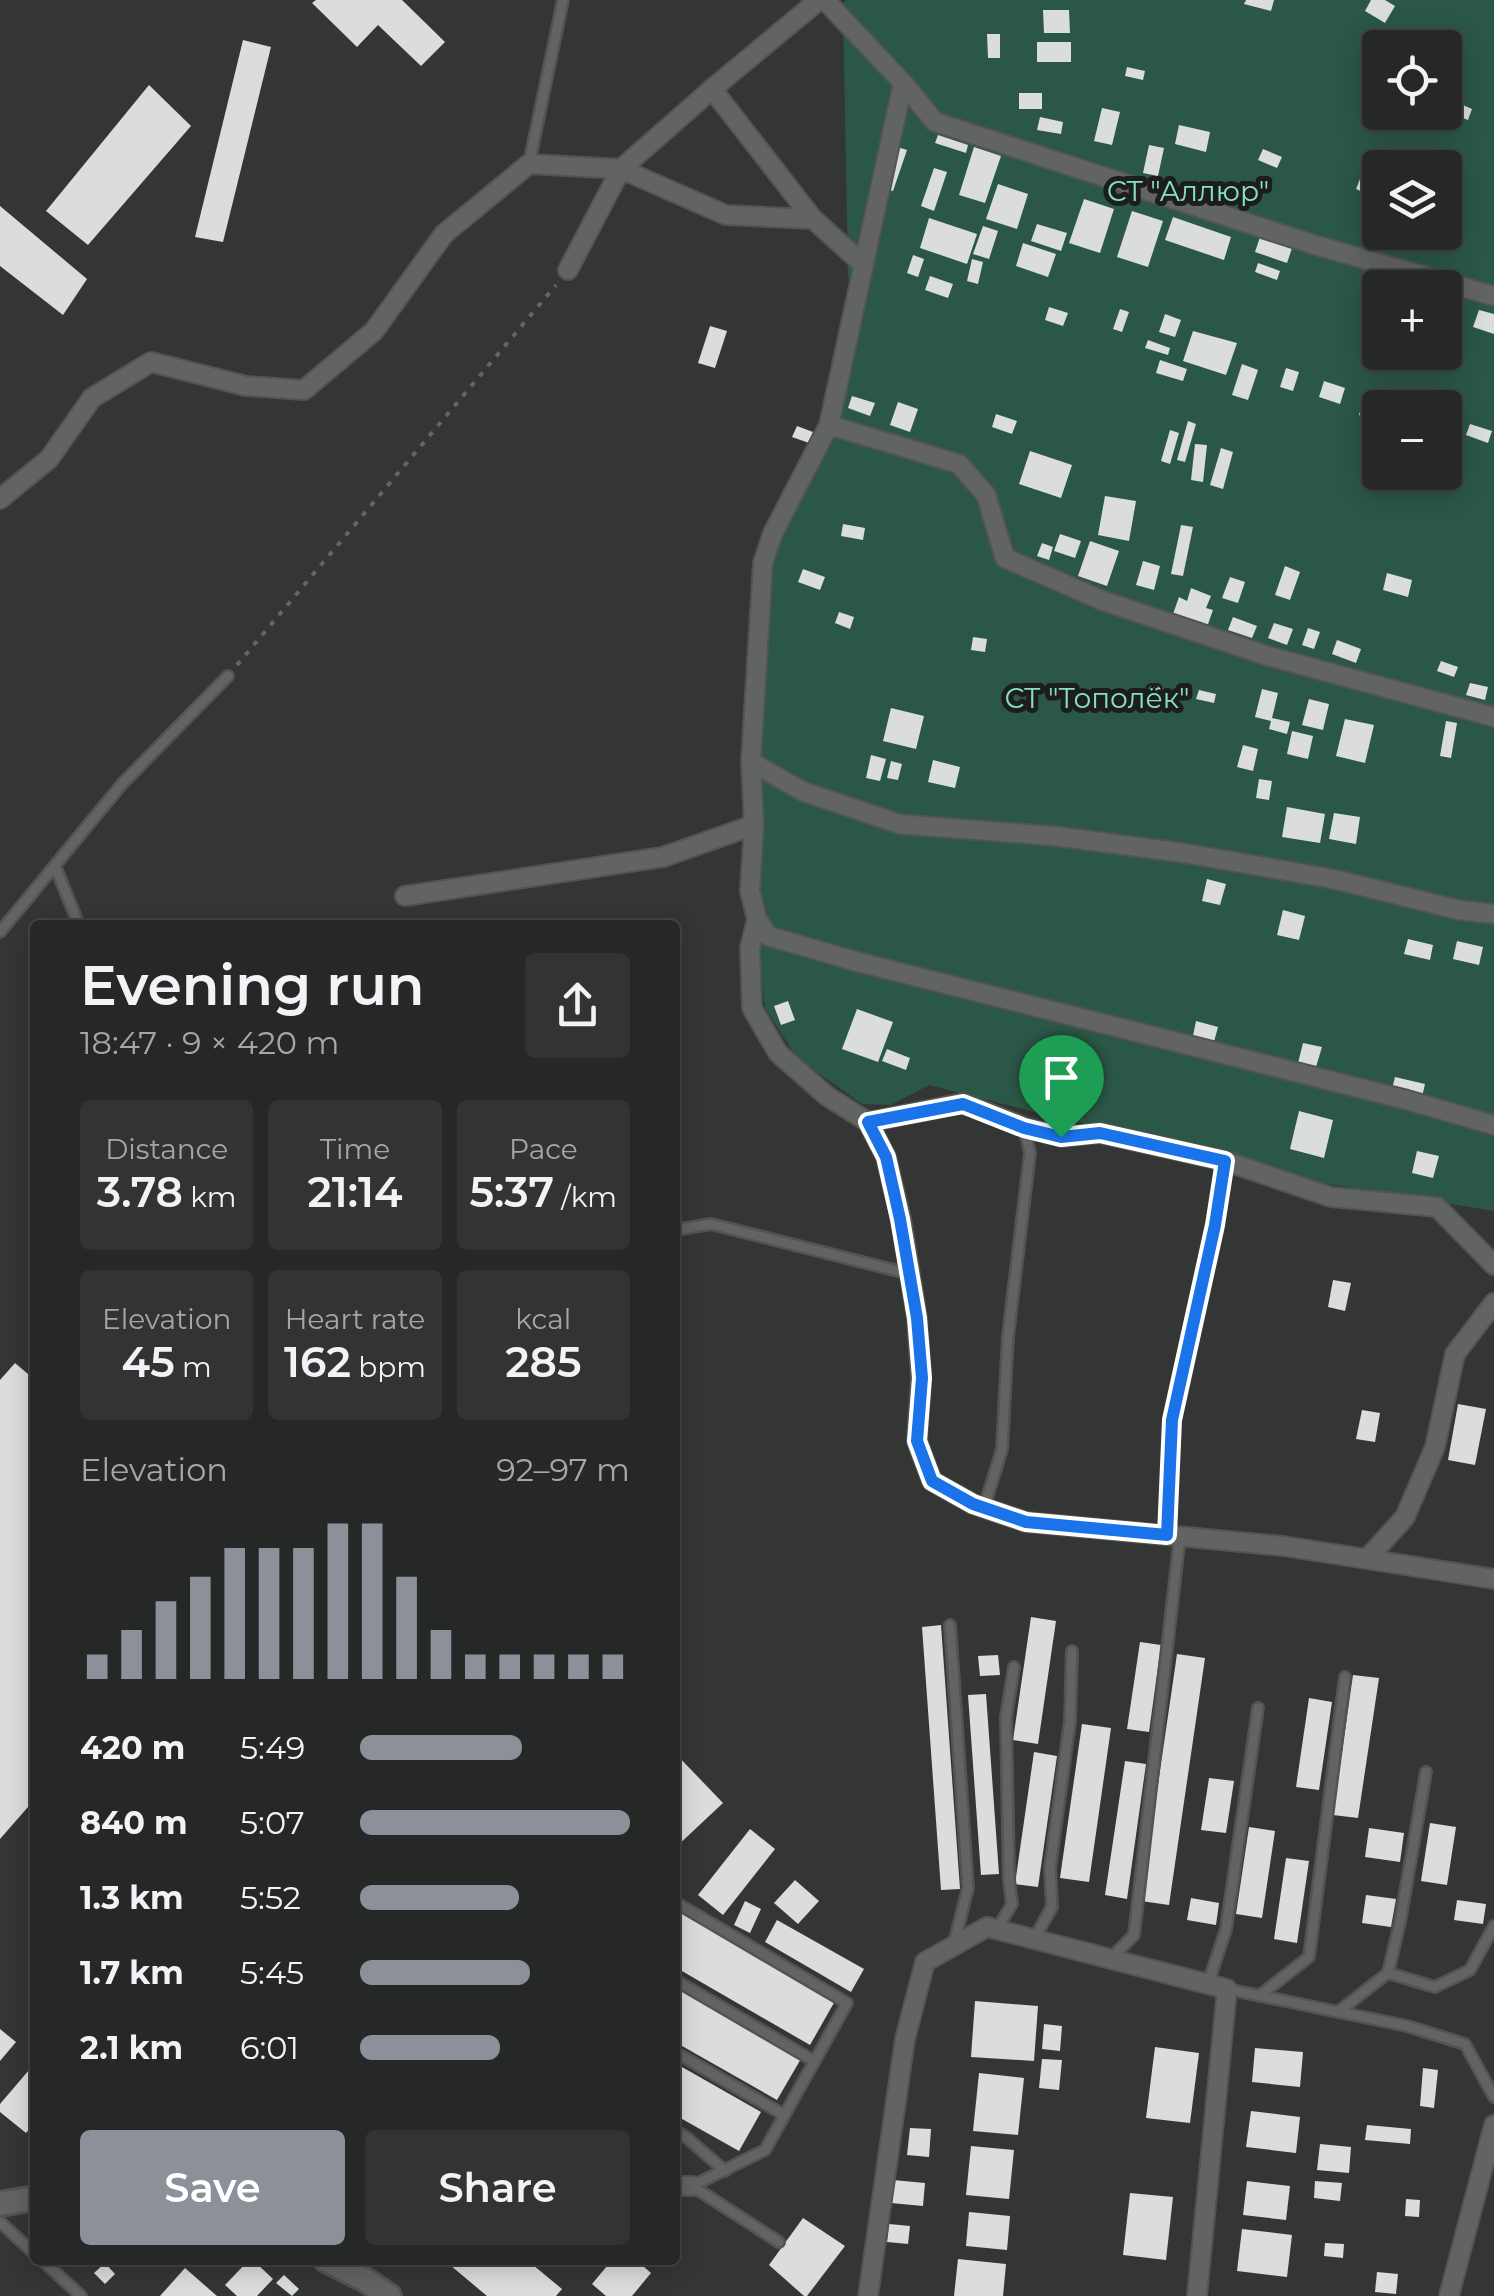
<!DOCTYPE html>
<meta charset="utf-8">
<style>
:root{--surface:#262828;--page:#323434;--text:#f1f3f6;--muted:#a4a6a8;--line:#424445;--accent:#8c9099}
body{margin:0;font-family:Montserrat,sans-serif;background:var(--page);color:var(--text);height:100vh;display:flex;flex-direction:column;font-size:38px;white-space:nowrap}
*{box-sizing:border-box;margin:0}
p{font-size:32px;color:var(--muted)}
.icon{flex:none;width:55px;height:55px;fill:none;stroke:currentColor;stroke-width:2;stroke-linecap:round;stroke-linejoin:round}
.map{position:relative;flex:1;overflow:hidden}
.side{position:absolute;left:30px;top:920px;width:650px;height:1345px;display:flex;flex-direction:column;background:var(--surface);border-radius:10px;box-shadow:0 5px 25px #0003,0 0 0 2px var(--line)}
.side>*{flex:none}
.fabs{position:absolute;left:1362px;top:30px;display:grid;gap:20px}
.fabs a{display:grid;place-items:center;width:100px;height:100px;border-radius:10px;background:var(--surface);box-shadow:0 5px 25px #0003,0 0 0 2px var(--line);font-size:50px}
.pin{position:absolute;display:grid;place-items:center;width:85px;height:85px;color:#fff;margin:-102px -42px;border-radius:50% 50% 50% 0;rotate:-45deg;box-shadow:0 0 10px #0007}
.pin .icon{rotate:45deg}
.round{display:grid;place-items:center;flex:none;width:105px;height:105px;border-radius:10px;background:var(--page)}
.summary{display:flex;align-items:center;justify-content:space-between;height:170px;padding:0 50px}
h1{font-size:55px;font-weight:600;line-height:75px}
.stats{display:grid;grid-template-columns:repeat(3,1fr);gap:15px;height:170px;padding:10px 50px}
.stats div{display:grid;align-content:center;border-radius:10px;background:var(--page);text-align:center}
.stats b{font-size:42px;font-weight:600}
.stats small{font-size:28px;font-weight:400}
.stats p{font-size:28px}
.chart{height:280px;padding:20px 50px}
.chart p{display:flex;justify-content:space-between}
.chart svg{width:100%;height:180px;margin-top:10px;stroke:var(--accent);stroke-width:6}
.action{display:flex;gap:20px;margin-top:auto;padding:20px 50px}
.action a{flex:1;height:115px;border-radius:10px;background:var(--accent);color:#fff;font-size:40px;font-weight:600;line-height:115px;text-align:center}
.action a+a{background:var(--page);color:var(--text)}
ul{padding:0 50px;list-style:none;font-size:32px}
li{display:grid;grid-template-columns:160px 120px 1fr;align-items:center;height:75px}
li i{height:25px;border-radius:12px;background:var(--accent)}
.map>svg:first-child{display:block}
.green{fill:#2b5746;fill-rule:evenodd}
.building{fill:#dadddc}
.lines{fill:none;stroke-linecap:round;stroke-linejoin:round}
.service-casing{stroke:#525453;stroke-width:14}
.minor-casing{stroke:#525453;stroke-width:22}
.tertiary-casing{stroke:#525453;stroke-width:28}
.path{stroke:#646665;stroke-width:4;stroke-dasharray:5 8;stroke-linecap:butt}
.service{stroke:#616463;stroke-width:9}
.minor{stroke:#616463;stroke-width:18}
.tertiary{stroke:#616463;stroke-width:22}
.route-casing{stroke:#fff;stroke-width:20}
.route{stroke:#1a73e8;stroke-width:12}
.labels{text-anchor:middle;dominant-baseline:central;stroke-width:10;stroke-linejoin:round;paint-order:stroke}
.park-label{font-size:28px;fill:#86e1bd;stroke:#1c1d1c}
</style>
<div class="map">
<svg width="1494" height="2296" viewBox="0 0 1494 2296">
<rect width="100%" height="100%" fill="#333635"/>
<path class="green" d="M 846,0 L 1494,0 L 1494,1211 L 1328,1184 L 1218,1152 L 1042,1114 L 929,1085 L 891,1105 L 862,1104 L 797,1058 L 765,1008 L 758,945 L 757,879 L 766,589 L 774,542 L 831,444 L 842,410 L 868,286 L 848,278 L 843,4 ZM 1380,48 L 1445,48 L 1445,112 L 1380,112 ZM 1380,168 L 1445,168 L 1445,232 L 1380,232 ZM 1380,288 L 1445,288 L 1445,352 L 1380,352 ZM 1380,408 L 1445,408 L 1445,472 L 1380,472 Z"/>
<g class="building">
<polygon points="316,0 402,0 445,42 421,66 378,25 357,47 312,3"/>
<polygon points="1246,0 1274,0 1271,11 1244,4"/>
<polygon points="1371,0 1385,0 1395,6 1385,23 1365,11"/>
<polygon points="1043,10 1069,10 1070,33 1044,33"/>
<polygon points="987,34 1000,34 1000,58 988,58"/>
<polygon points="243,40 271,47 223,242 195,237"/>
<rect x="1037" y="42" width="34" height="20"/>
<polygon points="1127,67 1145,71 1143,80 1125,76"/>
<polygon points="149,85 191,126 88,245 46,211"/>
<rect x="1019" y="93" width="23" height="16"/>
<polygon points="1449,99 1472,109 1468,120 1445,111"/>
<polygon points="1102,108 1120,112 1112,145 1094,141"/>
<polygon points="1040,117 1063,122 1061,134 1037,130"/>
<polygon points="1179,125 1210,132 1206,152 1175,144"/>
<polygon points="938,135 968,145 966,153 935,143"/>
<polygon points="1149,145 1164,148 1158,176 1143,173"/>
<polygon points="897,147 907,150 893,191 883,188"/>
<polygon points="974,147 1001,156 985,203 959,195"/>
<polygon points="1263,149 1282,157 1277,168 1258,160"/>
<polygon points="934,168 947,172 934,211 921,206"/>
<polygon points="1362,174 1378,180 1372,196 1356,189"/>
<polygon points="998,184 1028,194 1017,229 986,219"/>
<polygon points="1084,199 1114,209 1100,253 1069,243"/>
<polygon points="0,206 87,279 63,315 0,266"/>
<polygon points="1132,211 1163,221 1148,267 1117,257"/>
<polygon points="1173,217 1231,237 1224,260 1165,240"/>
<polygon points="929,218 977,234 967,264 920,248"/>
<polygon points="1037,224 1067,233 1061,251 1031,241"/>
<polygon points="983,226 998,231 989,259 973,254"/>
<polygon points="1260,237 1292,248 1287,263 1255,252"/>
<polygon points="1023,243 1056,254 1048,277 1016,266"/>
<polygon points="913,255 924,259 918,277 907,273"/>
<polygon points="972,259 983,262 978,284 967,281"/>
<polygon points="1258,263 1280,271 1277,280 1255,272"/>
<polygon points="930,276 953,284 948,298 925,290"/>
<polygon points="1049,307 1068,313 1063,326 1045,320"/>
<polygon points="1120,309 1129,312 1122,332 1113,329"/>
<polygon points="1479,310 1494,314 1494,334 1473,327"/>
<polygon points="1165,314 1181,320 1175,337 1159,332"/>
<polygon points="710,326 727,331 715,368 698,363"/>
<polygon points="1193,331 1237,343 1226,375 1183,361"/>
<polygon points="1148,340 1170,348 1168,355 1145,348"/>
<polygon points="1160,360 1187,369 1183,381 1156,373"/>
<polygon points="1242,364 1258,370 1248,400 1232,395"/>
<polygon points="1286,368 1299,372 1293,391 1280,387"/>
<polygon points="1324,381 1345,388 1340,404 1319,397"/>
<polygon points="852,396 875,403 870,416 848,408"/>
<polygon points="898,402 918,409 910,432 890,425"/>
<polygon points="1363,402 1380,407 1379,422 1359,415"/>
<polygon points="996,414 1017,421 1012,434 992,427"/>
<polygon points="1188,421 1196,424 1185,462 1177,460"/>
<polygon points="1470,424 1492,431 1488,443 1466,435"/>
<polygon points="797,426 813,432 809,443 792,437"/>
<polygon points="1170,430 1179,433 1170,464 1161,461"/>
<polygon points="1195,444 1207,445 1203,482 1191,480"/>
<polygon points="1221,448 1233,452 1223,489 1210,485"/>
<polygon points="1030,451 1072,465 1061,498 1019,484"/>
<polygon points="1105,496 1136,501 1129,541 1098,535"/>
<polygon points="843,524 865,528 863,540 841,536"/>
<polygon points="1181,525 1193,527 1183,576 1171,574"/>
<polygon points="1060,534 1081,541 1075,558 1054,551"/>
<polygon points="1090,541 1119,551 1107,586 1078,576"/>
<polygon points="1042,543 1053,547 1049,560 1037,556"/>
<polygon points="1143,561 1160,566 1154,590 1136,585"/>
<polygon points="1285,566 1300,572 1290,600 1275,595"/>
<polygon points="803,569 825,577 820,590 798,582"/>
<polygon points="1387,573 1412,580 1408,597 1383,590"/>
<polygon points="1230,577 1245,582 1238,603 1222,598"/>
<polygon points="1191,588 1211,596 1206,608 1213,610 1207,627 1173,614 1179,597 1187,601"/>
<polygon points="839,612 854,617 850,629 835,623"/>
<polygon points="1233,617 1257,626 1252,638 1228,630"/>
<polygon points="1274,623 1293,629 1287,645 1268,638"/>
<polygon points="1308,628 1320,632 1314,649 1302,645"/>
<polygon points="973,637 987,639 985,652 971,650"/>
<polygon points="1337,640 1361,649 1356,663 1332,654"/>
<polygon points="1441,661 1458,667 1454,677 1437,671"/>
<polygon points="1470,683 1488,687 1485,700 1466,695"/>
<polygon points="1157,687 1174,691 1171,703 1154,699"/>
<polygon points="1262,689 1278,693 1272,718 1290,722 1287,734 1269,729 1271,721 1255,717"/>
<polygon points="1199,690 1216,694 1214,703 1196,699"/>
<polygon points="1309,699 1329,704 1323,730 1302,725"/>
<polygon points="891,708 924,716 916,749 883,741"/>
<polygon points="1345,719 1374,725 1365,763 1336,756"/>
<polygon points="1446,721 1457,723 1451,758 1440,756"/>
<polygon points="1292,731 1313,736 1308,759 1287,754"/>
<polygon points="1243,745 1258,749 1253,771 1237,767"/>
<polygon points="871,755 886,759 880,781 866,778"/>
<polygon points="933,760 960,767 955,788 928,782"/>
<polygon points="891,761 902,764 898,780 887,778"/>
<polygon points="1259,779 1272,781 1269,800 1256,798"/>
<polygon points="1287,807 1325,814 1320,843 1282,837"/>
<polygon points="1334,813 1360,817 1356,844 1329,839"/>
<polygon points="1207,879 1226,884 1220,905 1202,901"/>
<polygon points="1283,910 1305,916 1299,940 1277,935"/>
<polygon points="1408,939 1433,945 1430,960 1404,954"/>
<polygon points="1457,941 1483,947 1479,965 1453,959"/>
<polygon points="788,1001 795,1020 781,1025 774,1006"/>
<polygon points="857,1009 893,1022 878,1062 842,1049"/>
<polygon points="1196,1021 1218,1027 1214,1042 1193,1036"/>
<polygon points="1303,1043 1322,1047 1316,1067 1298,1063"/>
<polygon points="887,1049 910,1058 906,1070 882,1061"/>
<polygon points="1395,1077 1425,1084 1422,1097 1392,1089"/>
<polygon points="1299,1111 1333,1120 1324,1158 1290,1149"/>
<polygon points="1417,1151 1439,1156 1433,1178 1412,1173"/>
<polygon points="1333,1280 1351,1283 1345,1311 1328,1307"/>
<polygon points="15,1363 35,1380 35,1799 0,1839 0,1380"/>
<polygon points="1458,1404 1486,1409 1475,1465 1448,1460"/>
<polygon points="1362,1410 1380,1413 1375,1442 1356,1439"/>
<polygon points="1031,1617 1056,1621 1038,1744 1013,1740"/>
<polygon points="941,1625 960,1889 941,1890 922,1627"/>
<polygon points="1140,1642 1161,1645 1149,1732 1127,1729"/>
<polygon points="1177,1654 1205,1658 1169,1905 1141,1901"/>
<polygon points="998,1655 1000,1675 980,1676 978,1656"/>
<polygon points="1353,1675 1379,1678 1358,1818 1333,1815"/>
<polygon points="986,1694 999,1874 981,1875 968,1695"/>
<polygon points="1309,1698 1332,1702 1319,1790 1296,1787"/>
<polygon points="1082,1724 1111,1728 1089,1882 1060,1878"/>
<polygon points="1034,1752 1057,1756 1038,1887 1015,1884"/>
<polygon points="675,1753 723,1803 675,1848"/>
<polygon points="1125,1761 1146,1764 1127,1899 1105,1895"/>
<polygon points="1209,1778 1234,1781 1226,1833 1201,1830"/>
<polygon points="1430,1823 1456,1827 1447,1885 1421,1881"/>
<polygon points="1249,1827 1275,1831 1262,1918 1236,1914"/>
<polygon points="1369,1828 1404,1833 1400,1862 1365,1857"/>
<polygon points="750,1829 775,1849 723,1915 698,1895"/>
<polygon points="1286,1858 1309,1861 1297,1943 1274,1939"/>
<polygon points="795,1880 819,1901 798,1924 774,1903"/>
<polygon points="1366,1895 1396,1899 1391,1927 1362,1923"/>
<polygon points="1191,1898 1219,1903 1216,1925 1187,1920"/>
<polygon points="1457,1900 1486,1904 1483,1924 1454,1920"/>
<polygon points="745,1901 761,1909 750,1933 734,1925"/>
<polygon points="675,1909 835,2001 810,2045 675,1967"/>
<polygon points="777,1920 864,1969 851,1992 765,1942"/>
<polygon points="675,1985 802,2057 777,2100 675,2042"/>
<polygon points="975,2001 1038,2006 1034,2061 971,2057"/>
<polygon points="1044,2024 1062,2026 1060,2051 1042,2049"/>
<polygon points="0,2029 16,2042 0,2061"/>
<polygon points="1155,2047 1199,2053 1190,2123 1146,2118"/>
<polygon points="1255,2048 1303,2052 1300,2087 1252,2082"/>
<polygon points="1042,2059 1062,2060 1059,2090 1039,2088"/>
<polygon points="35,2063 35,2122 26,2133 0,2112 0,2104"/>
<polygon points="675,2063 761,2112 739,2151 675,2115"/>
<polygon points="1423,2068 1438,2070 1434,2108 1420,2106"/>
<polygon points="979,2073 1024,2078 1018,2135 973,2131"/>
<polygon points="1251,2111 1300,2117 1296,2153 1246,2147"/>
<polygon points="1367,2125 1411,2129 1410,2144 1365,2140"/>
<polygon points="910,2128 931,2129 929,2157 907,2155"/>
<polygon points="1320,2144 1351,2147 1349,2173 1317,2170"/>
<polygon points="971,2146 1014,2150 1009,2199 966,2195"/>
<polygon points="893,2180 925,2183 923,2206 891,2203"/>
<polygon points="1247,2181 1290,2186 1286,2220 1243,2215"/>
<polygon points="1315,2181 1342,2183 1340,2201 1314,2198"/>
<polygon points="1130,2193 1173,2197 1166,2260 1123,2255"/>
<polygon points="1406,2199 1420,2200 1419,2217 1405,2216"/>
<polygon points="969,2212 1010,2216 1007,2250 966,2246"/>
<polygon points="803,2218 845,2246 807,2296 804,2296 769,2265"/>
<polygon points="889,2224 910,2226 908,2244 887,2242"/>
<polygon points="1242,2229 1292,2235 1287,2277 1237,2271"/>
<polygon points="1325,2243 1344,2244 1343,2258 1324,2256"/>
<polygon points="958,2259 1006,2264 1003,2296 954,2296"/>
<polygon points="249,2260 253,2260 273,2279 257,2296 237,2296 225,2285"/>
<polygon points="454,2260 527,2260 562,2289 556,2296 487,2296 450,2265"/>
<polygon points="612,2260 636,2260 651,2273 632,2296 606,2296 592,2284"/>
<polygon points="105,2263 115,2274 105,2284 94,2273"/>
<polygon points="185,2268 217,2296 160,2296"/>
<polygon points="1377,2272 1398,2274 1396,2294 1375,2292"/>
<polygon points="284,2275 299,2289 292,2296 276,2283"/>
</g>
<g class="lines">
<defs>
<g id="service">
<polyline points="529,164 563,0"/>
<polyline points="55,866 79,925"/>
<polyline points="0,932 122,784 228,676"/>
<polyline points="675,1230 711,1224 910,1274"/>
<polyline points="984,1508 1002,1449 1008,1336 1030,1153 1024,1127"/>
<polyline points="1167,1535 1172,1419 1215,1225 1225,1161"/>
<polyline points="950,1625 968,1888 954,1943"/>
<polyline points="675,1902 847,2003 765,2150 692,2186"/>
<polyline points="997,1929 1012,1904 1009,1880 1006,1717 1014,1667"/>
<polyline points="1034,1939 1052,1907 1050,1868 1070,1721 1072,1651"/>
<polyline points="1112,1957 1134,1935 1180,1536"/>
<polyline points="1388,1973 1400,1922 1426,1772"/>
<polyline points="675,1980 814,2061"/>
<polyline points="1208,1984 1226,1929 1258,1708"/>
<polyline points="1227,1989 1407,2026 1465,2044 1494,2097"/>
<polyline points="1259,1996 1309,1957 1345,1677"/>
<polyline points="1338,2012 1388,1973 1435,1987 1470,1970 1494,1926"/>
<polyline points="675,2052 784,2115"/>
<polyline points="675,2131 686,2137 725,2171"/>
<polyline points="692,2186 779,2242"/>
<polyline points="0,2222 35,2254"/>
<polyline points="42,2260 81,2296"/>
</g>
<g id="minor">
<polyline points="825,0 903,83 829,425 773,533 763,563 751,762 754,825 750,891 757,919 750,948 752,1008 778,1053 827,1096 868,1122 886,1157 901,1219 917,1318 921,1378 917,1441 932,1481 973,1504 1026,1522 1283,1546 1494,1579"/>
<polyline points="903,83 935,122 1315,245 1494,296"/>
<polyline points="712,89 813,219"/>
<polyline points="568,270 621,169 726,215 813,219 864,265"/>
<polyline points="829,425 959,464 986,495 1005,558 1101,600 1268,656 1494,717"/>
<polyline points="0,499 49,459 92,398 151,362 246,386 304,390 374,331 444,234 529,164 621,169 712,89 819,0"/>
<polyline points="751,762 802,791 899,824 1054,836 1184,853 1333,879 1459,910 1494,914"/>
<polyline points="405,896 663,857 754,825"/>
<polyline points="757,919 768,936 858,962 1407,1100 1494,1125"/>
<polyline points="868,1122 963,1103 1024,1127 1061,1137 1100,1133 1225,1161 1331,1197 1437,1207 1494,1265"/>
<polyline points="1367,1559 1405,1517 1435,1447 1455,1354 1494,1303"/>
<polyline points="675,2186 692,2186"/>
<polyline points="868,2296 905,2039 925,1962 987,1927 1227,1989 1197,2296"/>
<polyline points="1449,2296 1494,2125"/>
</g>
<g id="tertiary">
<polyline points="0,2204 35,2198"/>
<polyline points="326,2260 364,2279 389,2296"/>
</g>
</defs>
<use href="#service" class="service-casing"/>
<use href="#minor" class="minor-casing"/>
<use href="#tertiary" class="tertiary-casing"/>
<polyline class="path" points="237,665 556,285"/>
<use href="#service" class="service"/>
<use href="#minor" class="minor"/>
<use href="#tertiary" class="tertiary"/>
</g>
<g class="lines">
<defs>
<polygon id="route" points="963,1104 1024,1128 1061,1137 1100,1133 1225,1161 1215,1225 1172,1420 1167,1535 1026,1522 973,1504 932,1481 917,1441 922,1378 917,1318 900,1219 886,1157 868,1122"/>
</defs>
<use href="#route" class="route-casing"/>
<use href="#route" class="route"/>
</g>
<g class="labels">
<g class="park-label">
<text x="1188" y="191">СТ "Аллюр"</text>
<text x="1097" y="698">СТ "Тополёк"</text>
</g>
</g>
</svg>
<div class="fabs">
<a><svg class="icon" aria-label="locate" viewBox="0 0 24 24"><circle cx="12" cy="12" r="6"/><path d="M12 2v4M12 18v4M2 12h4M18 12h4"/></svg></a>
<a><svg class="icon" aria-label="layers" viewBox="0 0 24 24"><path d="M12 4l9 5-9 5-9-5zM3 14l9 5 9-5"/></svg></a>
<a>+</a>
<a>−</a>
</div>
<div class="pin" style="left:1061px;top:1137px;background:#1e9e55"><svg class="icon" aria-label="arrive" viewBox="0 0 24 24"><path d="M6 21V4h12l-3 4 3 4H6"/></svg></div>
<section class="side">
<div class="summary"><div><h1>Evening run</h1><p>18:47 · 9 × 420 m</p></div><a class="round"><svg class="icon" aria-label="share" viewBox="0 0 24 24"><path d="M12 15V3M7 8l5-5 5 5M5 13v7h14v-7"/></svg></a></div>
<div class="stats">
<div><p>Distance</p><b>3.78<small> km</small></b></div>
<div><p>Time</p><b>21:14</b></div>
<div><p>Pace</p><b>5:37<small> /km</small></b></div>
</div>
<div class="stats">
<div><p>Elevation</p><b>45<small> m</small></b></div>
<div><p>Heart rate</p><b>162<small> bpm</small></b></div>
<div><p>kcal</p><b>285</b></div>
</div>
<div class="chart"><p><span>Elevation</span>92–97 m</p>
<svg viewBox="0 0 160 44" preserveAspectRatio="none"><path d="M5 44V38M15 44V32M25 44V25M35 44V19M45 44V12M55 44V12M65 44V12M75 44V6M85 44V6M95 44V19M105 44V32M115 44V38M125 44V38M135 44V38M145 44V38M155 44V38"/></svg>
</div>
<ul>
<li><b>420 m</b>5:49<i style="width:60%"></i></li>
<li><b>840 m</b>5:07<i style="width:100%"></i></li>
<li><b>1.3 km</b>5:52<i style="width:59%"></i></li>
<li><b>1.7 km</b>5:45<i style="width:63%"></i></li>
<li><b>2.1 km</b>6:01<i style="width:52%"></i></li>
</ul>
<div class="action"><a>Save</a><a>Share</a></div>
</section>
</div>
